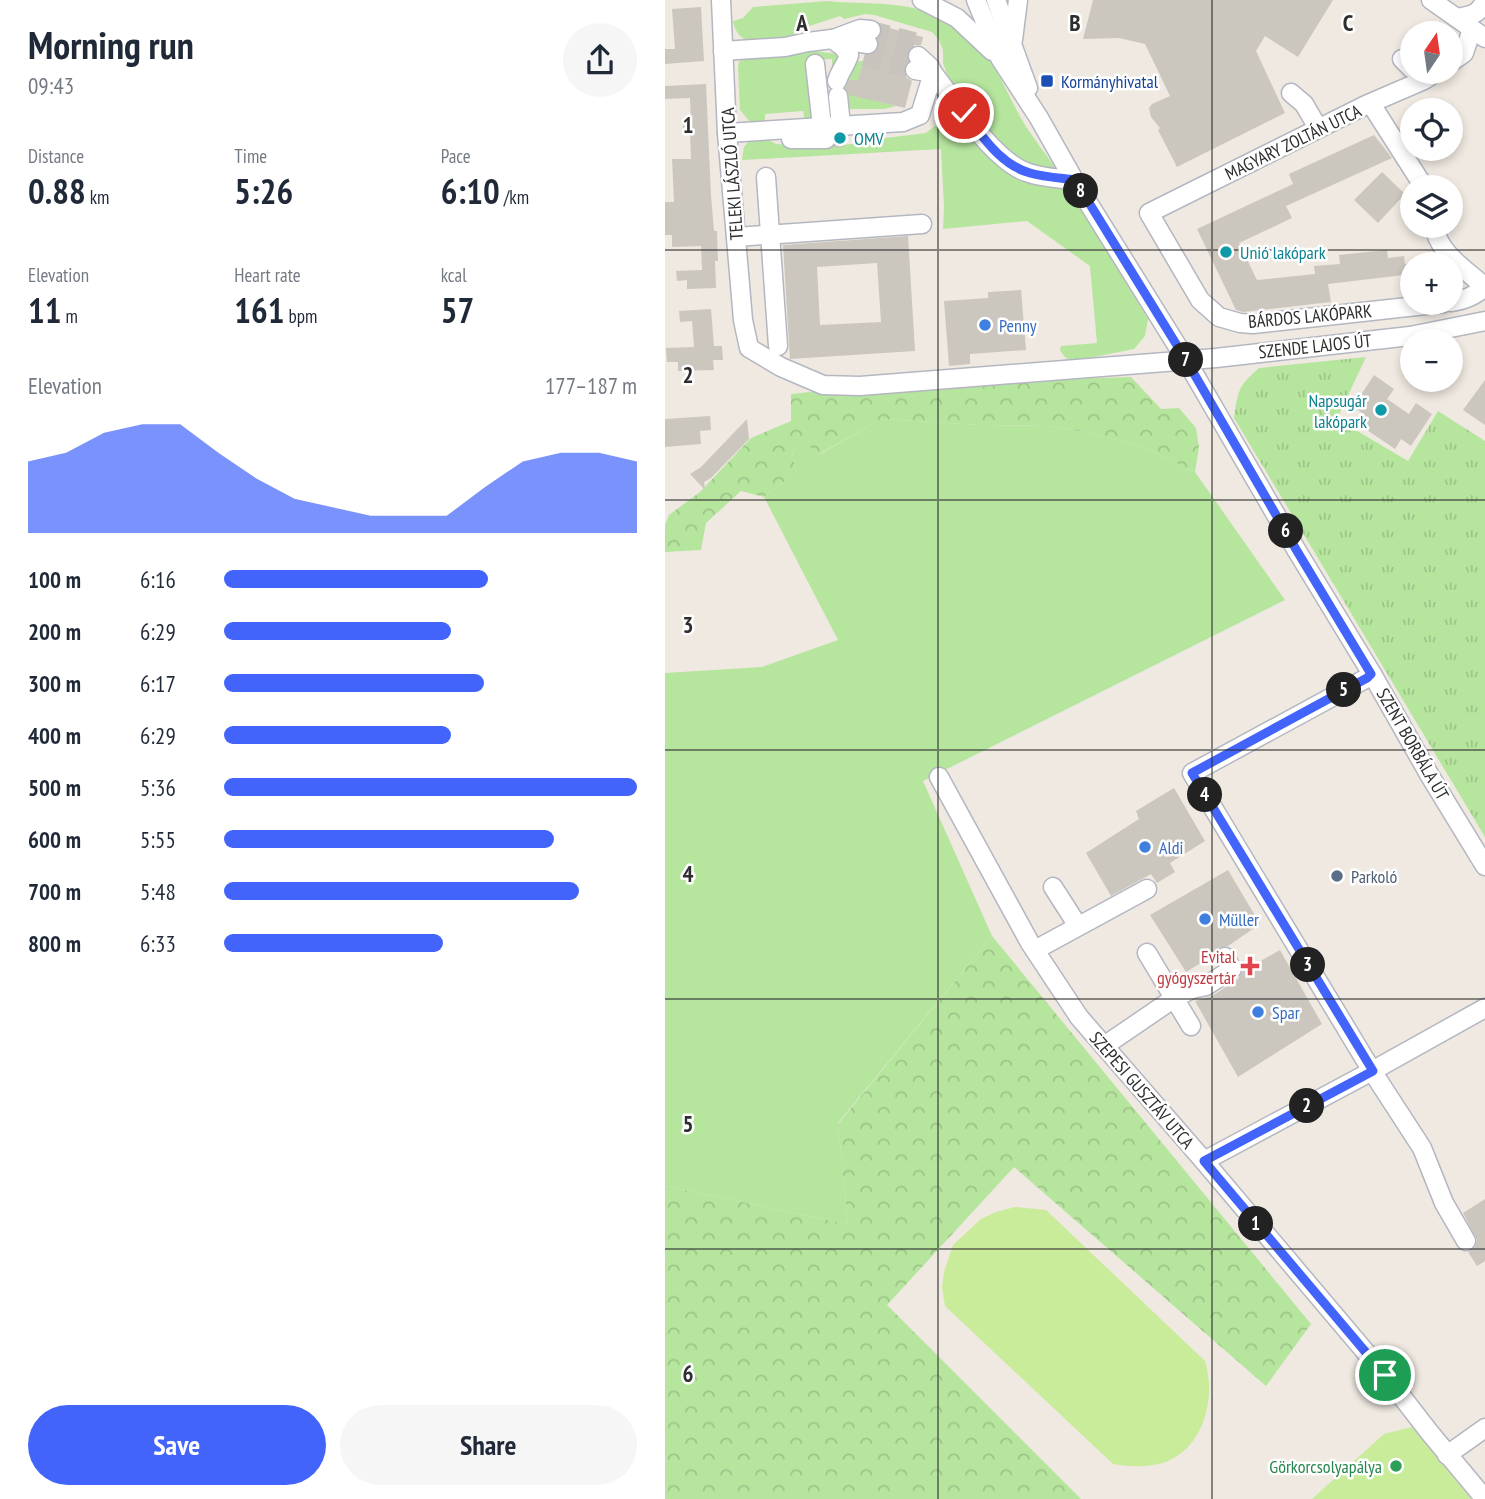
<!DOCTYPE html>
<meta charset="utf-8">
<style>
:root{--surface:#fff;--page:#f6f6f7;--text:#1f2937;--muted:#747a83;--accent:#4264fb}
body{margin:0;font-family:"PT Sans Narrow",sans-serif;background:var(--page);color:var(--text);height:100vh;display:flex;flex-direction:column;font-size:26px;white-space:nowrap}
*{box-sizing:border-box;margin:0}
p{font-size:23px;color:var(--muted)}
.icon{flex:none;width:38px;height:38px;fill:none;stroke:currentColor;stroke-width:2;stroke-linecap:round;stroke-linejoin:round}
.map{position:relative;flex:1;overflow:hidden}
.panel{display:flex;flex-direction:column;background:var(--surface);width:665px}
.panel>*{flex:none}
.needle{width:46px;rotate:13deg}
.tools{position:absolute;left:735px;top:21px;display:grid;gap:14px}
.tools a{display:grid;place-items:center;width:63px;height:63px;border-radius:50%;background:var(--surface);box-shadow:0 4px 10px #0003;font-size:35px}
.pin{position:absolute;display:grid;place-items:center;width:60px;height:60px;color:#fff;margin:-30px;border:4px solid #fff;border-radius:50%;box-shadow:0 2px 7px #0007}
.km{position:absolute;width:35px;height:35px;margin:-18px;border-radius:50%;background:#222;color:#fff;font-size:19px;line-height:35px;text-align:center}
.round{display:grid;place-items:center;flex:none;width:74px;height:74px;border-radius:37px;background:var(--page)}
.overview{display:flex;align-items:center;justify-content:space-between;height:119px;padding:0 28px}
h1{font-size:38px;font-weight:800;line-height:52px}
.stats{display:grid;grid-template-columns:repeat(3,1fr);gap:10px;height:119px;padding:7px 28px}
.stats div{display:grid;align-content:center}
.stats b{font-size:35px;font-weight:800}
.stats small{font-size:19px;font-weight:400}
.stats p{font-size:19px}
.chart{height:196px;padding:14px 28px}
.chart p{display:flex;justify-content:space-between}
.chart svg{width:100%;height:126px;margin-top:7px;fill:var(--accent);opacity:.7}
.cta{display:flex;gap:14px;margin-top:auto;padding:14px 28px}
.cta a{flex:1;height:80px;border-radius:42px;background:var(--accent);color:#fff;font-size:28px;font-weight:800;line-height:80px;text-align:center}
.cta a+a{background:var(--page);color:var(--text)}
ul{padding:0 28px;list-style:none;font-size:23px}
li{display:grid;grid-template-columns:112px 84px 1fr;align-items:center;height:52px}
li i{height:18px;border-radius:9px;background:var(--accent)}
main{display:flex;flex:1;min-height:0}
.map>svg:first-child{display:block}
.grass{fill:#b6e59e}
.forest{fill:url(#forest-crowns)}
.park{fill:url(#park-tufts)}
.pitch{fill:#c9ec9a}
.building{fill:#cbc7bf;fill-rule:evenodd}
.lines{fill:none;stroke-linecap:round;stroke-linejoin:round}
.minor-tunnel{stroke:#c8c4bd;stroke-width:18;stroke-dasharray:18 9;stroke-linecap:butt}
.minor-casing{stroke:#b4b7c1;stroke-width:21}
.minor{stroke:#fff;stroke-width:18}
.route-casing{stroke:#fff;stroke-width:14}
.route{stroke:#4264fb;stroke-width:9}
.grid{fill:none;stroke:#2e2e2e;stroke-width:2;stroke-opacity:0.55}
.transit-dot{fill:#1a4fb4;stroke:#fff;stroke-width:2.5}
.culture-dot{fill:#0f9aa8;stroke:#fff;stroke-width:2.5}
.shop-dot{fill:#3f7fe0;stroke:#fff;stroke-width:2.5}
.service-dot{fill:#5c6f8a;stroke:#fff;stroke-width:2.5}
.health-dot{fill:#e0444e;stroke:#fff;stroke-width:2.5}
.leisure-dot{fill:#2e9e5b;stroke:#fff;stroke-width:2.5}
.labels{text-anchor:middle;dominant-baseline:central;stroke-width:5;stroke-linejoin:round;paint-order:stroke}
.transit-label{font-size:18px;fill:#164399;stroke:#fff;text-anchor:start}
.culture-label{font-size:18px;fill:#0d838f;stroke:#fff;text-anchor:start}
.street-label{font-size:18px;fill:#2e2e2e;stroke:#fff}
.shop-label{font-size:18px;fill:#366cbe;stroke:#fff;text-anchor:start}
.service-label{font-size:18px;fill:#4e5e75;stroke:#fff;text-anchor:start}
.health-label{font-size:18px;fill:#be3a42;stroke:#fff;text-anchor:end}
.leisure-label{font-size:18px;fill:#27864d;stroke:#fff;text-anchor:end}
.grid-label{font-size:23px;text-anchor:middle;font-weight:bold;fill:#2e2e2e;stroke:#fff;stroke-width:5;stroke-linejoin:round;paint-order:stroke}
</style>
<main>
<section class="panel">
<div class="overview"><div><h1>Morning run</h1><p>09:43</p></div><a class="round"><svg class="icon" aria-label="share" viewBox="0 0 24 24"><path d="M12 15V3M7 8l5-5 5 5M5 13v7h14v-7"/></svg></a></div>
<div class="stats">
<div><p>Distance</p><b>0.88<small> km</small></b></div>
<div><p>Time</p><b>5:26</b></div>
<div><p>Pace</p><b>6:10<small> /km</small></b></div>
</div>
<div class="stats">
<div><p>Elevation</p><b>11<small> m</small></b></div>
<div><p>Heart rate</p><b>161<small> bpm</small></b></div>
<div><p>kcal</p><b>57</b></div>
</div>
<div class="chart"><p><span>Elevation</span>177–187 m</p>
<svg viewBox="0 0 160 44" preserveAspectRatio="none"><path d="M0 44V19L10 16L20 9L30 6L40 6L50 16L60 25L70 32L80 35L90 38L100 38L110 38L120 28L130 19L140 16L150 16L160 19V44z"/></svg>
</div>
<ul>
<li><b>100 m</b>6:16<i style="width:64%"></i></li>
<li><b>200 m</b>6:29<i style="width:55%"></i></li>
<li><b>300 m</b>6:17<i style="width:63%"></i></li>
<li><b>400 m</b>6:29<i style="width:55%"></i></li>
<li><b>500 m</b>5:36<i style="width:100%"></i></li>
<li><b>600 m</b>5:55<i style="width:80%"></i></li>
<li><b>700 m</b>5:48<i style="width:86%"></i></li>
<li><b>800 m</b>6:33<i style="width:53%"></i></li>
</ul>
<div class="cta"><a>Save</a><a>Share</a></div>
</section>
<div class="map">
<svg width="820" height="1499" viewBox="0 0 820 1499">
<defs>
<pattern id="forest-crowns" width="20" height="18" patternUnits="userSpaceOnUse" patternTransform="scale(1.75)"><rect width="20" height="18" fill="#b6e59e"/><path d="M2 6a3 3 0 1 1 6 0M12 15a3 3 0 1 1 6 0" fill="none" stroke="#9dc588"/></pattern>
<pattern id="park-tufts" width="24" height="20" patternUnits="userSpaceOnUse" patternTransform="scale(1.75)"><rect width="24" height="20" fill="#b6e59e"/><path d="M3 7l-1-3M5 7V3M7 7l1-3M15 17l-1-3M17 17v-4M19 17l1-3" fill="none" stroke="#9dc588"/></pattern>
</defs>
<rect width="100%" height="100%" fill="#efe9e1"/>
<g class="grass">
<path d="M 162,1 C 201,5 237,0 273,16 C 280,20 286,23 290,30 L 298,27 C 328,54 340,91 360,125 C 369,139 380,153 389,166 L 388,169 L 381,170 L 360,165 L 326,136 L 282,74 L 278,63 L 278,50 L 274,40 L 267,32 L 209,15 L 200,14 L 179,19 L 175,16 L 129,31 L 130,38 C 106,40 74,53 68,21 L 78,18 L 88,7 Z"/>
<polygon points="142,50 172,54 176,57 170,67 167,68 167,59 146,60 147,118 140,120 138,111 100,114 100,123 85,122 75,110 73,68 74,62 79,57"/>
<path d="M 191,61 L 198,61 L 190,95 L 231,106 L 219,109 L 184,109 C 177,94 176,71 191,61 Z"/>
<path d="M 274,92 L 313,140 L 403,188 L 483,319 L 480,336 L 469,349 L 409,361 C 402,360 399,357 395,350 L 396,346 L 432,343 L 425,266 L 362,221 L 278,229 L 279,207 L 276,149 L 77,160 L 79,147 L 86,139 L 98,137 L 111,144 L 124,145 L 162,146 L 188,144 L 189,142 L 261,133 L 271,125 Z"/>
<polygon points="217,419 314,425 386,426 431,434 485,450 530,472 620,600 258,781 327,936 173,1123 183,1224 0,1186 0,673 97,667 173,640 99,497 131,472 127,452 140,441 155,454"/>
</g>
<g class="forest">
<polygon points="466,377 496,409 514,408 531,428 534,447 530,472 485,450 431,434 386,426 314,425 217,419 154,454 139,442 127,452 131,472 99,497 76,491 41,523 36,550 0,552 0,525 4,515 35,492 86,438 126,421 126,394 211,385"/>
<polygon points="327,936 646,1324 601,1386 349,1167 222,1305 416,1499 0,1499 0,1186 183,1224 173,1124"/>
</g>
<path class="park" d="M 701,357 L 672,419 L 743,461 L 773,411 L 820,441 L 820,837 L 569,418 C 573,391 573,386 594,368 Z"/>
<g class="pitch">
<path d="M 350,1207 L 381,1210 L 540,1361 C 551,1396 540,1445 503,1461 C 486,1468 466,1467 448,1464 L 280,1306 L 277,1288 L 279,1272 L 288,1245 L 316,1219 L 331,1212 Z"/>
<polygon points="747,1427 806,1499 647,1499 719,1434"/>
</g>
<g class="building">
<polygon points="428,0 668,0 633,57 600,36 591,51 620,113 512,167 493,130 495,128 486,117 484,108 487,104 505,96 480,44 454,38 418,39"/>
<polygon points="36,7 39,61 0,64 0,49 10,49 7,9"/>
<polygon points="217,26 258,37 256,45 249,45 242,53 243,61 239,67 239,73 242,78 247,81 240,108 184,95 181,88 184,80 193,80 200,55 207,55 212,50 214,45 213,39 217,32"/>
<polygon points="41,84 46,195 49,231 52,231 53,261 50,261 51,288 22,289 22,280 12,281 11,271 37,270 36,246 7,247 7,235 0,235 0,202 9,202 7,159 26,159 25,132 18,132 18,122 26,122 25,98 0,99 0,86"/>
<polygon points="709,135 727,158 621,206 627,218 574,243 592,280 650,274 649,266 675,264 674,255 722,250 723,258 739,256 740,264 747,263 747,274 663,284 666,302 578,312 571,310 532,229 628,184 624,174"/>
<polygon points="717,172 740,194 713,223 689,200"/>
<path d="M 243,236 L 250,351 L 125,359 L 118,245 ZM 212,263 L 216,322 L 155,325 L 152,267 Z"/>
<polygon points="356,290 361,350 305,354 305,364 284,366 279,301 323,298 323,292"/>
<polygon points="46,309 49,346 57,346 58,360 48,360 49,370 13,371 13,362 2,362 1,348 29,347 27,321 15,322 14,311"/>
<polygon points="709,375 729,389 722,399 744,414 751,403 767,414 746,446 736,439 730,449 693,424 699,414 688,407"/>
<polygon points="820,380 820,425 798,410"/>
<polygon points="45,416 46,430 35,431 36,444 0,447 0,419"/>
<polygon points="82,419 84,439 46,478 39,482 40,490 25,474 36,467"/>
<polygon points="509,788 540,841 505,863 510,872 492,883 486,874 446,896 421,853 474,819 471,811"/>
<polygon points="563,870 595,924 563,946 554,948 549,955 521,972 485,915"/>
<polygon points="615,950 657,1024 573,1077 530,1001 547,996 573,979 578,971"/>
<polygon points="820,1199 820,1261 812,1266 803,1252 810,1247 812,1240 798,1213"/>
</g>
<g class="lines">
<g class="minor-tunnel">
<polyline points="206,30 257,43"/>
<polyline points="203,44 253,56"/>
<polyline points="199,57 250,70"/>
<polyline points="161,139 189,137"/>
</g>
<defs>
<g id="minor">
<polyline points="56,0 62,133 78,320 84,348 116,367 158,385 195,386 551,358 745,336 820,321"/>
<polyline points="257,0 292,18 327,51"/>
<polyline points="311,0 335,58 374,118 409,180 521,360 632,551 707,674 765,776 820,866"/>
<polyline points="331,0 363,88"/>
<polyline points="766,0 820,38"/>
<path d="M 792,18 C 807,15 813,15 820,1"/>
<polyline points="171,38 195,29 206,30"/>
<path d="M 167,39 L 178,47 L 184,55 C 181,65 175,71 172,81"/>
<polyline points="348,40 353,0"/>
<polyline points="58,51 120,47 143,42 167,39 203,44"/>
<path d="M 253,56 L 265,67 L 268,73 C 290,101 328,160 361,172 C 376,178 394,178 409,180"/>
<polyline points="737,59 747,69"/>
<polyline points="786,62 799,53 807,29"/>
<polyline points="150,64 157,126"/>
<polyline points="771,72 759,80 701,105 484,213 535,300 554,317 575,323 588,324 779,303"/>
<polyline points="626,93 639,104 653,128"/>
<polyline points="173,96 176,125"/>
<polyline points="706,104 759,187"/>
<polyline points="62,133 238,122 255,115 268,73 250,70"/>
<polyline points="126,139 161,139"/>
<polyline points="101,177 113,346"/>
<path d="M 769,226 C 774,254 799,268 820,287"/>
<polyline points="71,237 257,224"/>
<path d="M 786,302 C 800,300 809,296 820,287"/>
<polyline points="707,674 702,678 527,773 707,1071 757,1148 779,1203 801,1241"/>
<polyline points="274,777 365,943 414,1017 539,1161 720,1375 765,1433 820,1499"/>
<polyline points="388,887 413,926"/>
<polyline points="370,950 482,889"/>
<polyline points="482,953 526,1026"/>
<polyline points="439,1046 508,999 527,989 541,986 567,969 560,957"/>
<polyline points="539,1161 707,1071 820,1008"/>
<polyline points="782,1455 820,1428"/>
</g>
</defs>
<use href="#minor" class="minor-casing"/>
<use href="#minor" class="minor"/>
</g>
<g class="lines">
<defs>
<path id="route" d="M 299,113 C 317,135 335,165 365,173 C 379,177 395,178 410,180 L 521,360 L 632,551 L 706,674 L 702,678 L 527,773 L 708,1071 L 539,1161 L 720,1375"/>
</defs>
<use href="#route" class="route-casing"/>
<use href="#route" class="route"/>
</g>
<path class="grid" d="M 273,0 L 273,1499M 547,0 L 547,1499M 0,250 L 820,250M 0,500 L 820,500M 0,750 L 820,750M 0,999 L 820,999M 0,1249 L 820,1249"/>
<rect class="transit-dot" x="375" y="74" width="14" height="14" rx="3.5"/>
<g class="culture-dot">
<circle cx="175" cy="138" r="7"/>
<circle cx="561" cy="252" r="7"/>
<circle cx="716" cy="410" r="7"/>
</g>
<g class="shop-dot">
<circle cx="320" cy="325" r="7"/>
<circle cx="480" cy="847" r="7"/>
<circle cx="540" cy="919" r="7"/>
<circle cx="593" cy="1012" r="7"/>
</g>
<circle class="service-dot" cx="672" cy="876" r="7"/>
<path class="health-dot" d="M581.5 955.5h7v7h7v7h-7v7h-7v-7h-7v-7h7z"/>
<circle class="leisure-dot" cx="731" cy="1466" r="7"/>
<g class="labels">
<g class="transit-label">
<text x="396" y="81">Kormányhivatal</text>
</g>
<g class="culture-label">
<text x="189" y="138">OMV</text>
<text x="575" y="252">Unió lakópark</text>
<text x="702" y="400" text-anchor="end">Napsugár<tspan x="702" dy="21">lakópark</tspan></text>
</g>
<g class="street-label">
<text transform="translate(628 142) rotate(-26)">MAGYARY ZOLTÁN UTCA</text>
<text transform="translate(67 174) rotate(-94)">TELEKI LÁSZLÓ UTCA</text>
<text transform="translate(645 316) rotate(-5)">BÁRDOS LAKÓPARK</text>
<text transform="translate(650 346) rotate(-6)">SZENDE LAJOS ÚT</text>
<text transform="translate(748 744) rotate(60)">SZENT BORBÁLA ÚT</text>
<text transform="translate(477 1090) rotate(49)">SZEPESI GUSZTÁV UTCA</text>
</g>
<g class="shop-label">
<text x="334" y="325">Penny</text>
<text x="494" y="847">Aldi</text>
<text x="554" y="919">Müller</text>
<text x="607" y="1012">Spar</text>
</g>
<g class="service-label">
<text x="686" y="876">Parkoló</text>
</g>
<g class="health-label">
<text x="571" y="956">Evital<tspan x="571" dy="21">gyógyszertár</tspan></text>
</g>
<g class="leisure-label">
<text x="717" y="1466">Görkorcsolyapálya</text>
</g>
</g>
<g class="grid-label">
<text x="137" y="31">A</text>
<text x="410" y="31">B</text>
<text x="683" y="31">C</text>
<text x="23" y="133">1</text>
<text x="23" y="383">2</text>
<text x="23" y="633">3</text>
<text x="23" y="882">4</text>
<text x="23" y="1132">5</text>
<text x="23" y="1382">6</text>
</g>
</svg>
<div class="tools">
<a><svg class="needle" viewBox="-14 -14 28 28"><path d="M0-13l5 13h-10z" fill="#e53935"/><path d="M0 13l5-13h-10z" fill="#747a83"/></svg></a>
<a><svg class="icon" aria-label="locate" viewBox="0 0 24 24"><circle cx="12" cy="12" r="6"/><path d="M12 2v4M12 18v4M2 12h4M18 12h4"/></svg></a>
<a><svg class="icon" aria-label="layers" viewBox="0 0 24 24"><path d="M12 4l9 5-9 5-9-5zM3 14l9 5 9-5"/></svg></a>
<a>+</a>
<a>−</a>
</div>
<div class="pin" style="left:720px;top:1375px;background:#1e9e55"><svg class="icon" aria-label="arrive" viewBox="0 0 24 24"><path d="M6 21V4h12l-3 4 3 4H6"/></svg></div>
<div class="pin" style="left:299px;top:113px;background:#d93025"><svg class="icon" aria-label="check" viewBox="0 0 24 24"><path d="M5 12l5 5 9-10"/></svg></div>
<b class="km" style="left:591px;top:1224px">1</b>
<b class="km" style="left:642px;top:1106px">2</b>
<b class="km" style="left:643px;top:965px">3</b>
<b class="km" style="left:540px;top:795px">4</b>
<b class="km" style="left:679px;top:690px">5</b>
<b class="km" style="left:621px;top:531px">6</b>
<b class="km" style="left:521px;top:360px">7</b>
<b class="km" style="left:416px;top:191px">8</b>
</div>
</main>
